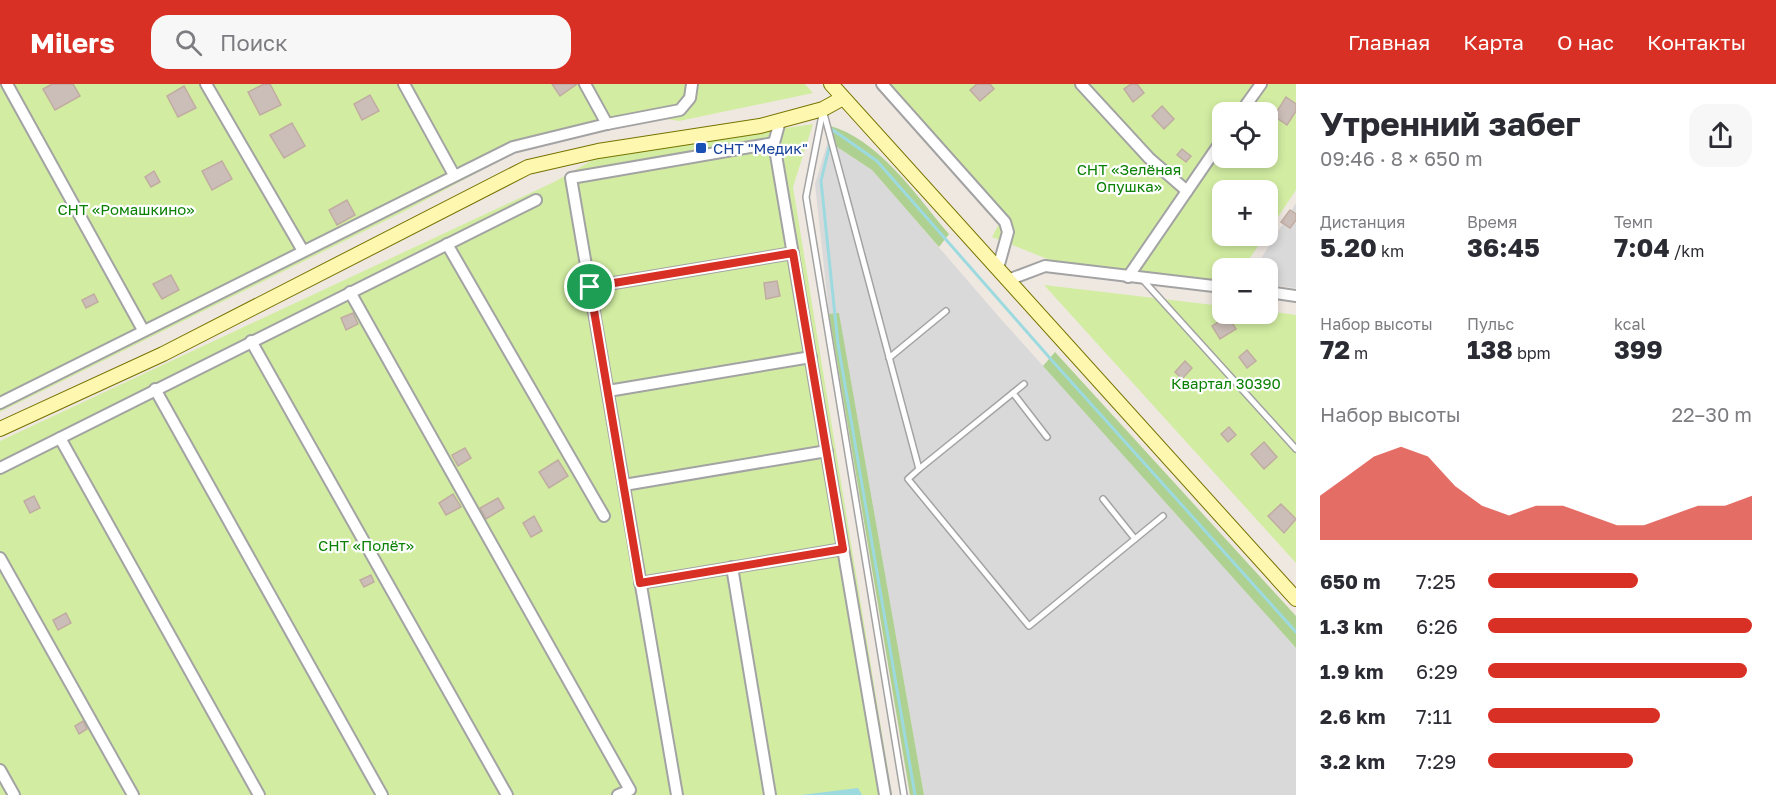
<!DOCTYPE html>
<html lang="ru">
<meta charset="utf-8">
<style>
:root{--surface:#fff;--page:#f7f7f7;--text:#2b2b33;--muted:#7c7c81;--accent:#d93025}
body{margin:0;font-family:"Golos Text",sans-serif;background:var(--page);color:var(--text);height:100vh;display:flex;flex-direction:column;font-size:22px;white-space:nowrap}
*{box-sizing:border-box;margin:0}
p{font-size:20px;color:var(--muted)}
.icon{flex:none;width:33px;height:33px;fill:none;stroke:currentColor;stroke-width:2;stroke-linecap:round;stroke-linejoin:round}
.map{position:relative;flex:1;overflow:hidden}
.drawer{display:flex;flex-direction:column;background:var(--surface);width:480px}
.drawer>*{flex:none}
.buttons{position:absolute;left:1212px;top:18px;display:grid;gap:12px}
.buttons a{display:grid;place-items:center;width:66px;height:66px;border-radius:12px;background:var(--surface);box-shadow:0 3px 9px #0003;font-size:30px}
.pin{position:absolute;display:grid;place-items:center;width:51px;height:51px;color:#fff;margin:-26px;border:3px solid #fff;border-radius:50%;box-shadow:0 2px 6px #0007}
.round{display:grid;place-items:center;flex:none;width:63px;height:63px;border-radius:18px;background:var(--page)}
.summary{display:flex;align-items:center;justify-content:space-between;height:102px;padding:0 24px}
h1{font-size:33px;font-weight:700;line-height:45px}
.metrics{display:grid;grid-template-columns:repeat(3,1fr);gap:9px;height:102px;padding:6px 24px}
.metrics div{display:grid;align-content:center}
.metrics b{font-size:26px;font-weight:700}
.metrics small{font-size:16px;font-weight:400}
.metrics p{font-size:16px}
.chart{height:168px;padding:12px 24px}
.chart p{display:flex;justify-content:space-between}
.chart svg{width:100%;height:108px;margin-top:6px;fill:var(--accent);opacity:.7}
ul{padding:0 24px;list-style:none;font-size:20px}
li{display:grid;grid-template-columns:96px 72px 1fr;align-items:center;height:45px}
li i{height:15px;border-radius:8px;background:var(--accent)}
header{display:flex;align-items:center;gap:36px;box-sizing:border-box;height:84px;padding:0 30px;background:var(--accent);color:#fff}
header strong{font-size:28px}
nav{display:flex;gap:33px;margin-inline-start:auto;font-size:21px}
.search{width:420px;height:54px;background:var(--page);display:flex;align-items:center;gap:15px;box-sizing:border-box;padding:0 21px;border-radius:18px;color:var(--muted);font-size:22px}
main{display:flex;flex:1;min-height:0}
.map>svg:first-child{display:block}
.residential{fill:#dad9d9}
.grass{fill:#d2eda2;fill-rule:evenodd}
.forest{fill:#aed192}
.water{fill:#9ddae0}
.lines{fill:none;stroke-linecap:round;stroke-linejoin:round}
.stream{stroke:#9ddae0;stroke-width:3}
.building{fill:#cbbdb7;stroke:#c1aca2;stroke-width:1.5}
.lane-casing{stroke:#a3a3a3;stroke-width:8}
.street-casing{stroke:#a3a3a3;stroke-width:14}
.secondary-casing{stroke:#767300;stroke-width:16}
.lane{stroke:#fff;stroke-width:5}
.street{stroke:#fff;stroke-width:10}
.secondary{stroke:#fef7af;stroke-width:14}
.route-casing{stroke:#fff;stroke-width:12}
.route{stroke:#d93025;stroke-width:8}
.transit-dot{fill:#1a4fb4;stroke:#fff;stroke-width:2}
.labels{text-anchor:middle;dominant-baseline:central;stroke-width:4.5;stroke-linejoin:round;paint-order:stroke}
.transit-label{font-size:15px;fill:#164399;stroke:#fff;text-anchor:start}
.park-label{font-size:15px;fill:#0a8103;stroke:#fff}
</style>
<header>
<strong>Milers</strong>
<div class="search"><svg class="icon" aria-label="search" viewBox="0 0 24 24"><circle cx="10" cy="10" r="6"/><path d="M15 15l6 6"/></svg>Поиск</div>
<nav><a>Главная</a><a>Карта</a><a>О нас</a><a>Контакты</a></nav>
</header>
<main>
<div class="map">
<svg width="1296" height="711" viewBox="0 0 1296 711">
<rect width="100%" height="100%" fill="#efe8e1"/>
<g class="residential">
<polygon points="828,57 872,86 1000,234 1296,564 1296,711 924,711 839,230 829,230 815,100"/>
<polygon points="1296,119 1296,204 1268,201 1268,184 1255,184"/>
</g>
<g class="grass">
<polygon points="0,0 805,0 813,9 679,37 660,34 518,67 403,128 0,328"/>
<path d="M 875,0 L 1296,0 L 1296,106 L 1268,148 L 1268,106 L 1222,106 L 1222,152 L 1265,152 L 1243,184 L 1222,184 L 1222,198 L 1055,178 L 992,153 L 1000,138 ZM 1222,28 L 1268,28 L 1268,74 L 1222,74 Z"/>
<polygon points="813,40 793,103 892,711 0,711 0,357 554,98 598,73"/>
<polygon points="1044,201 1222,222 1222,230 1268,230 1268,227 1296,231 1296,479"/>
</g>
<g class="forest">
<path d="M 827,41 C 879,54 916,112 949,150 L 939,163 L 872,86 L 828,57 Z"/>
<polygon points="839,229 924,711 910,711 829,230"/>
<polygon points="1055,268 1296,532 1296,564 1043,282"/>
</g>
<polygon class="water" points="858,704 862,711 801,711"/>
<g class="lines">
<g class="stream">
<polyline points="831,53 833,46 877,77 1056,281 1296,548"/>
<polyline points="830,60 821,97 838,260 915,711"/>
</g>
</g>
<g class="building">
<polygon points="52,0 73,0 80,12 55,26 43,5"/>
<polygon points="264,0 270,0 281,21 260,31 248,8"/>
<polygon points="552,0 577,0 560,12"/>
<polygon points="977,0 990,0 994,5 980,17 970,6"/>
<polygon points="1131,0 1137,0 1144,9 1133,18 1124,5"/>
<polygon points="184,2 196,24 178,33 167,12"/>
<polygon points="370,11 379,27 362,36 354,20"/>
<polygon points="1286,13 1296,20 1296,27 1287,41 1274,32"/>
<polygon points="1162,22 1174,35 1164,45 1152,32"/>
<polygon points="292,39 305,62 284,74 270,51"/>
<polygon points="1182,65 1191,72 1186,78 1177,71"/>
<polygon points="222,77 232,95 212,106 202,87"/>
<polygon points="154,87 160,98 151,103 145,93"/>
<polygon points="347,116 355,131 337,141 329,126"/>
<polygon points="1290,126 1296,130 1296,136 1290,144 1281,138"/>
<polygon points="171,191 179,206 162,215 153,200"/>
<polygon points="777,197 780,212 766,215 764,199"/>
<polygon points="94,210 98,218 86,224 82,216"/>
<polygon points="353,229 358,240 346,246 341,234"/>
<polygon points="1228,232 1236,245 1220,255 1212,242"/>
<polygon points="1247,266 1256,277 1247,284 1239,273"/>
<polygon points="1185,277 1192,284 1182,295 1175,288"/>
<polygon points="1229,343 1236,351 1228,358 1221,350"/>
<polygon points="1264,358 1277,373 1264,385 1251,370"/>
<polygon points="465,364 471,374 458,382 452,371"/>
<polygon points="558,376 568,392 549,404 539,388"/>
<polygon points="453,410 461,423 446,431 439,419"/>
<polygon points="34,412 40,424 30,429 24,417"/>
<polygon points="498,414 504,424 486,435 480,424"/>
<polygon points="1281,420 1296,435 1284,449 1268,432"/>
<polygon points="534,432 542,447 531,453 523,439"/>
<polygon points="371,491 374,498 364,503 360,496"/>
<polygon points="66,529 71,539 58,546 53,536"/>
<polygon points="83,637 87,645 79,650 75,642"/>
</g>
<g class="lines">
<defs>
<g id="lane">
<polyline points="823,26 919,385 908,395 1029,542 1163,432"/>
<polyline points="823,26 806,113 904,711"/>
<polyline points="1143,196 1296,365"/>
<polyline points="889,274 946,227"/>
<polyline points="1013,309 1047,353"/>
<polyline points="919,385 1024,300"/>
<polyline points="1103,415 1135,455"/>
</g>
<g id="street">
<polyline points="7,0 143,246"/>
<polyline points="206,0 303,167"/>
<polyline points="404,0 454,91"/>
<polyline points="585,0 607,40"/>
<polyline points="882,0 1005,138 1008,148 998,184"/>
<polyline points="1081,0 1149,74 1187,107"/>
<polyline points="1241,28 1261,0"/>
<polyline points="780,37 774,59 885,711"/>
<polyline points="447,160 604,432"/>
<polyline points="1128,193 1222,56"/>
<polyline points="1008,196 1045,182 1222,203"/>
<polyline points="590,203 793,169"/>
<polyline points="350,208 630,706 618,711"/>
<polyline points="1268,208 1296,212"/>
<polyline points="251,257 507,711"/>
<polyline points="155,305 382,711"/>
<polyline points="608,307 811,273"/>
<polyline points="0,319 513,63 607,40 680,26 690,14 692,0"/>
<polyline points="60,354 259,711"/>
<polyline points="0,384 536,116"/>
<polyline points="624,401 827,367"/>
<polyline points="0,474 133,711"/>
<polyline points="732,483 770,711"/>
<polyline points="640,499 843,465"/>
<polyline points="0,686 14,711"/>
<polyline points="677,711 571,94 774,59"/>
</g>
<g id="secondary">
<polyline points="831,0 1296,515"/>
<polyline points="0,345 163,270 528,83 598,67 760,42 823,25 843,14"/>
</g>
</defs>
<use href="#lane" class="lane-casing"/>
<use href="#street" class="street-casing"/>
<use href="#secondary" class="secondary-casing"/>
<use href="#lane" class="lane"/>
<use href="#street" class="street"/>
<use href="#secondary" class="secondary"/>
</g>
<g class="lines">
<defs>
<polygon id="route" points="793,169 843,465 640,499 590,203"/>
</defs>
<use href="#route" class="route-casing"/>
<use href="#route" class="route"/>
</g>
<rect class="transit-dot" x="695" y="58" width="12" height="12" rx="3"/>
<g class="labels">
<g class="transit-label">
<text x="713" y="64">СНТ "Медик"</text>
</g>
<g class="park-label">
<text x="1129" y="85">СНТ «Зелёная<tspan x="1129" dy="17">Опушка»</tspan></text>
<text x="126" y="125">СНТ «Ромашкино»</text>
<text x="1226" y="299">Квартал 30390</text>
<text x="366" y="461">СНТ «Полёт»</text>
</g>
</g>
</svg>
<div class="buttons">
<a><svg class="icon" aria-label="locate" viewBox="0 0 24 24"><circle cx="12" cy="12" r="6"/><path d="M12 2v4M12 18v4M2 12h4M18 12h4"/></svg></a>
<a>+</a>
<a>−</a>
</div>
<div class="pin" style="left:590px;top:203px;background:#1e9e55"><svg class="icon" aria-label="arrive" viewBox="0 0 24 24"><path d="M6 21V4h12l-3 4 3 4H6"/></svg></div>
</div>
<section class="drawer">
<div class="summary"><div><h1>Утренний забег</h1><p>09:46 · 8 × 650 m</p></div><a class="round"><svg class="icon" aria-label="share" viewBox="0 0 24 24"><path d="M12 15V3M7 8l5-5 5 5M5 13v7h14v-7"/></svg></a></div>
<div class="metrics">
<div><p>Дистанция</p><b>5.20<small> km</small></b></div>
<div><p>Время</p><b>36:45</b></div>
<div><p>Темп</p><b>7:04<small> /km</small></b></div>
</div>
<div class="metrics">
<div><p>Набор высоты</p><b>72<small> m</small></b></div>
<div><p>Пульс</p><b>138<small> bpm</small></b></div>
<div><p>kcal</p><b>399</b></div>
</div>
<div class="chart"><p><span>Набор высоты</span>22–30 m</p>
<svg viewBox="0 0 160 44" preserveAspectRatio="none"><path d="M0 44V26L10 18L20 10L30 6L40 10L50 22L60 30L70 34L80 30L90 30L100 34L110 38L120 38L130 34L140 30L150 30L160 26V44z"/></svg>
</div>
<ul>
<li><b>650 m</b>7:25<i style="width:57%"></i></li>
<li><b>1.3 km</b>6:26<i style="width:100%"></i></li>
<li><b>1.9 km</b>6:29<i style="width:98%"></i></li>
<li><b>2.6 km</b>7:11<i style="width:65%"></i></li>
<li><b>3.2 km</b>7:29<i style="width:55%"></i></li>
</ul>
</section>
</main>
